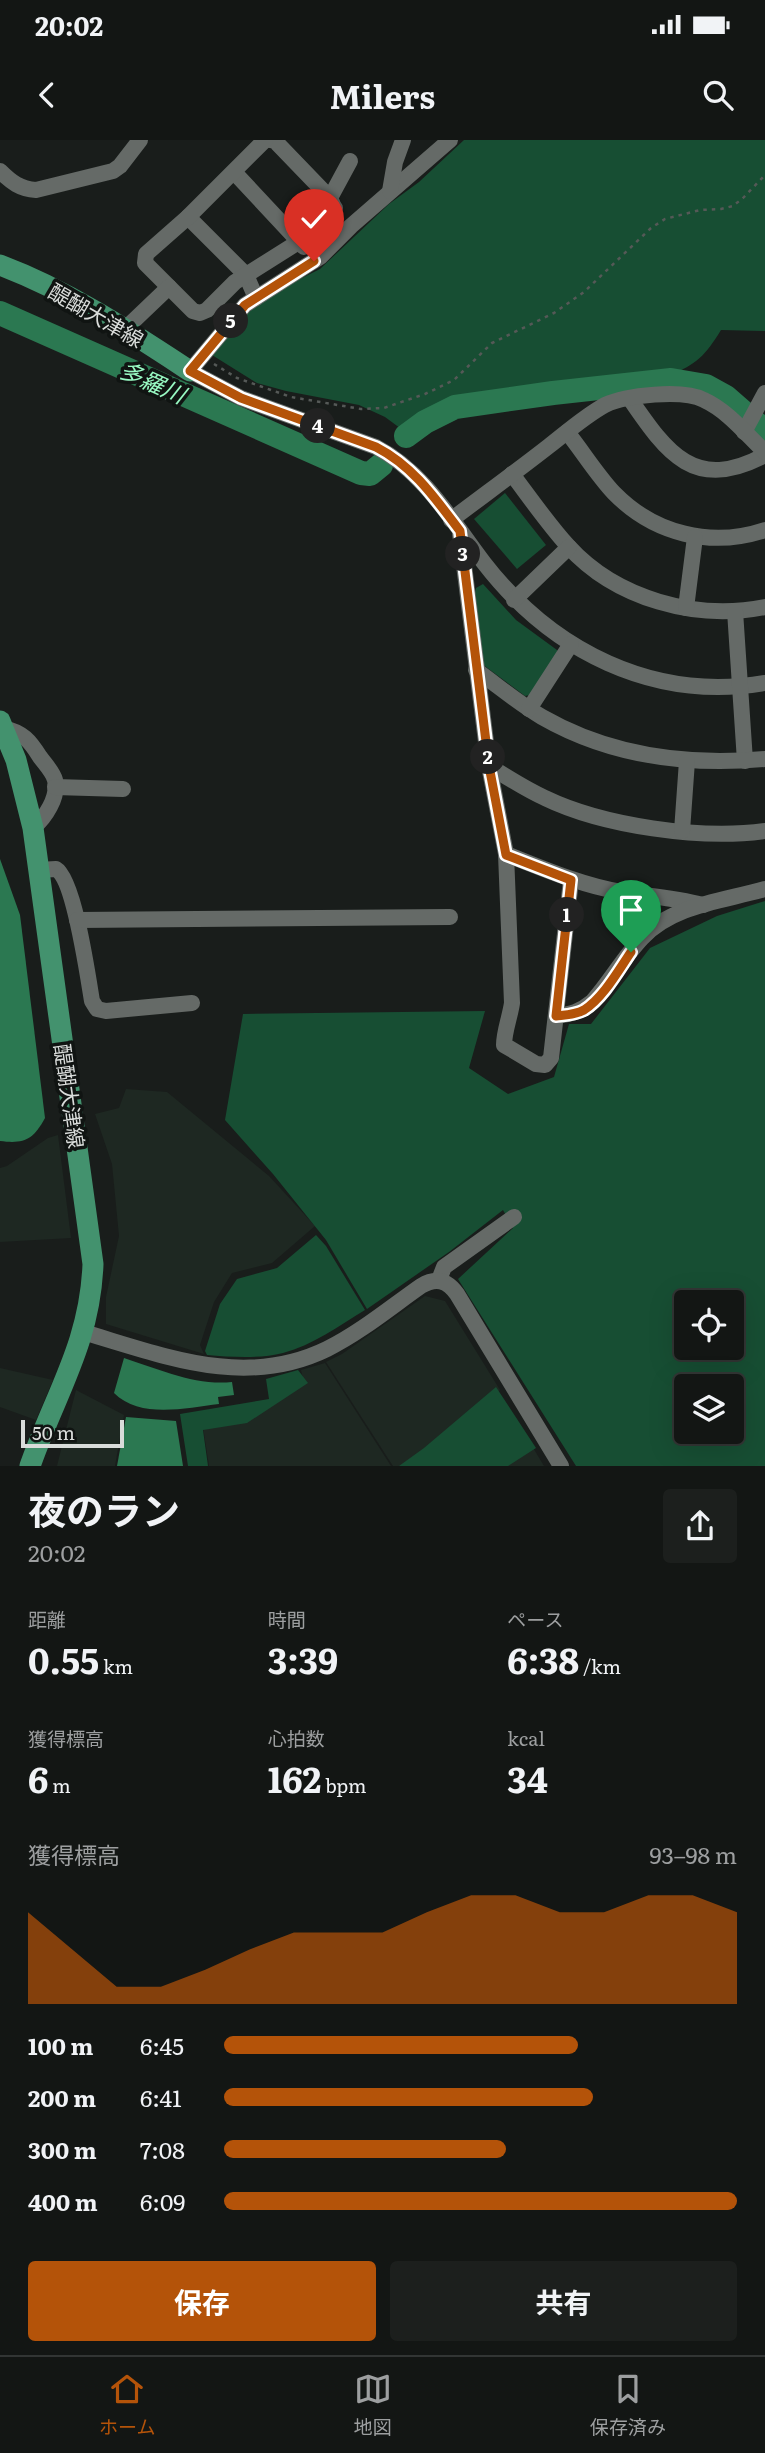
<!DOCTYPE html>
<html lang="ja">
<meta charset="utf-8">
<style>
:root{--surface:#131614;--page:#1c1f1d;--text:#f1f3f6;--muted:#9d9fa0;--line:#323534;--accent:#b45309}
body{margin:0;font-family:Literata,"Noto Sans JP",serif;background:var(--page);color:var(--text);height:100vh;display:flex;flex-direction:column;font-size:26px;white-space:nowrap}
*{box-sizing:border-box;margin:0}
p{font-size:23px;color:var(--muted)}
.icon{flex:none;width:38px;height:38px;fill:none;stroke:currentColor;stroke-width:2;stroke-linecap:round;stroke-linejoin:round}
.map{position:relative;height:1326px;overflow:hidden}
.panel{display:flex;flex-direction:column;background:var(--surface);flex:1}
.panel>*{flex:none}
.controls{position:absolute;left:674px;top:1150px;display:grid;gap:14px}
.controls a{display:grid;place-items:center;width:70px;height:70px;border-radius:7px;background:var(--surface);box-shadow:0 7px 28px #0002,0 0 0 2px var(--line);font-size:35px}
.scale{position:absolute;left:21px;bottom:18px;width:103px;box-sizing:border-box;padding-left:7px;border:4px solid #d9dcda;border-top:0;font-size:19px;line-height:24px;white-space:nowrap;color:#d9dcda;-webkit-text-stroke:5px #101412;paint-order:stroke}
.pin{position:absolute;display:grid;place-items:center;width:60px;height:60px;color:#fff;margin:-72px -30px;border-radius:50% 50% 50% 0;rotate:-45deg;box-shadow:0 0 7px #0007}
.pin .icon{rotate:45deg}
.km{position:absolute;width:35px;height:35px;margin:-18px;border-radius:50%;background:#222;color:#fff;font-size:19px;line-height:35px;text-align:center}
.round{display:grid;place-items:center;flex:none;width:74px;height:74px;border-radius:7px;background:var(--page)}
.summary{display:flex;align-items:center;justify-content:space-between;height:119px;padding:0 28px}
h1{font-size:38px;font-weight:700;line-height:52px}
.figures{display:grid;grid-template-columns:repeat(3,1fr);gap:10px;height:119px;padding:7px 28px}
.figures div{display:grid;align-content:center}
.figures b{font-size:35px;font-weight:700}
.figures small{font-size:19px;font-weight:400}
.figures p{font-size:19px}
.chart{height:196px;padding:14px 28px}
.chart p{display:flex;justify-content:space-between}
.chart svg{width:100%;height:126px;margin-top:7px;fill:var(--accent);opacity:.7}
.button{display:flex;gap:14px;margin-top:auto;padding:14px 28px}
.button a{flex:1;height:80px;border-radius:7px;background:var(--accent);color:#fff;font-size:28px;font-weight:700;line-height:80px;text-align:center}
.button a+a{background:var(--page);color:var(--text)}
ul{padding:0 28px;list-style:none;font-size:23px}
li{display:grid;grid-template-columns:112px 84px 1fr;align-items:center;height:52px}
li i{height:18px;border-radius:9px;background:var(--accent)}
.status{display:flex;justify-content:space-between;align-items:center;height:49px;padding:0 35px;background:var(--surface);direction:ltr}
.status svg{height:19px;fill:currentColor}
header{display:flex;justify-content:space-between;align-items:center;height:91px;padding:0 28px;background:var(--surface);font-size:32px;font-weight:700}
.tab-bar{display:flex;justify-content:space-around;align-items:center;height:98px;border-top:2px solid var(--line);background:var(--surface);font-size:19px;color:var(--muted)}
.tab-bar a{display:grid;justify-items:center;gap:4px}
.tab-bar .on{color:var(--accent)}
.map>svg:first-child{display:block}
.built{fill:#1e2822}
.green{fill:#174e33;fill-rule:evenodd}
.water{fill:#2b7851}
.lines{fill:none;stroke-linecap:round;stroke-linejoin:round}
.river{stroke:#2b7851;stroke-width:24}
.path{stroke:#555957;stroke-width:2.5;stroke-dasharray:3.5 5;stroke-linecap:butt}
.minor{stroke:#656a67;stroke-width:16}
.major{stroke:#43926e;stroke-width:21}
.route-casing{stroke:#fff;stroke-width:14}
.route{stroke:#b45309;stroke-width:9}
.labels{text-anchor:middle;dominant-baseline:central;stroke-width:7;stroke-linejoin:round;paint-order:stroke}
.street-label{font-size:21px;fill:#d9dcda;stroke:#101412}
.water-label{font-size:23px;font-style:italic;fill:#98fac3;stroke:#101412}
</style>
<div class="status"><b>20:02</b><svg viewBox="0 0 49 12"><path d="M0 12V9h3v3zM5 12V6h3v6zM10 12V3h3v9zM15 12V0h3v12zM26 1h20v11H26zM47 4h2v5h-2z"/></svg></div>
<header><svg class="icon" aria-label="back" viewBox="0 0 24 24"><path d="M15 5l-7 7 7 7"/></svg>Milers<svg class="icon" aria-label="search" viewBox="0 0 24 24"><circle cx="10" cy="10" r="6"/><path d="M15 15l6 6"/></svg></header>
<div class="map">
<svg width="765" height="1326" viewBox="0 0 765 1326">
<rect width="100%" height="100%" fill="#191d1b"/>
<g class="built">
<polygon points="126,949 167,952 269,1036 315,1086 272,1123 232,1133 214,1162 200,1205 204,1214 106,1184 106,1157 119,1096 112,1024 95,974 119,968"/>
<polygon points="58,995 71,1098 0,1102 0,1028 7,1026 48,998"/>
<polygon points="425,1156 445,1161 500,1250 409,1326 393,1326 326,1222 342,1214"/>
<polygon points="325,1223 391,1326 209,1326 203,1287 246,1281 304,1243 301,1230"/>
<polygon points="0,1228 53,1240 36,1280 0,1267"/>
<polygon points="76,1250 124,1275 115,1326 57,1326"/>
<polygon points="532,1306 544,1326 500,1326"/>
</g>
<g class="green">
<path d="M 464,0 L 765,0 L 765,191 L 721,190 C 705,216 697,224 668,236 L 454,262 L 404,291 L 385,277 L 359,265 L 286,251 L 257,243 L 212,215 L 249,171 L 290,144 L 320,129 L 389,64 L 419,42 Z"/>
<polygon points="505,353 546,405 517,429 474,379"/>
<polygon points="483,444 516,480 557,510 558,513 530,555 525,556 482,524 475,453 476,448"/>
<path d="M 765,761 L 765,1326 L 576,1326 L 458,1139 L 513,1088 L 503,1070 L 449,1112 L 367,1169 L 326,1100 L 273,1034 L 225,980 L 243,874 L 485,871 L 469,928 L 508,954 L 554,937 L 569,884 L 591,884 L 650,808 L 717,776 ZM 686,1162 L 732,1162 L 732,1208 L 686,1208 ZM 686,1246 L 732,1246 L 732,1292 L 686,1292 Z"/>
<path d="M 316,1095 L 326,1106 L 365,1170 C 339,1186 313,1205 283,1213 C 259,1219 231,1217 207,1215 L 205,1211 L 220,1164 L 237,1139 L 277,1128 Z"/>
<polygon points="298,1230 308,1243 247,1283 203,1290 208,1326 188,1326 180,1274 269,1259 266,1239"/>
<polygon points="496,1247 536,1308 508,1326 399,1326 424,1308"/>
</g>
<g class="water">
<path d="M 0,719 L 20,775 L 45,978 C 33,1000 24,1004 0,1001 Z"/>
<path d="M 124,1218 C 158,1229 196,1246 232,1242 L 234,1255 L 218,1257 L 219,1264 C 185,1268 140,1279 114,1253 Z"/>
<polygon points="126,1277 176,1281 183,1326 117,1326"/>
</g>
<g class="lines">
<g class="river">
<polyline points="0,173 361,333 370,334 381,325"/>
<polyline points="406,296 425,282 455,267 553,253 671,240 706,246 726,257 765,291"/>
</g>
<polyline class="path" points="214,224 237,238 291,257 361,269 384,268 425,254 454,240 492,203 554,173 584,152 651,88 665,79 700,70 721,69 733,66 743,58 765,35"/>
<g class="minor">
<polyline points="270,0 275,1 330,58"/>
<path d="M 450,0 L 351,86 L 320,117 L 245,165 L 190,231 L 241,258 L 376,307 C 424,332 452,381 484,423 C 552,511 653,562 765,543"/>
<path d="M 0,31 C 11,42 20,49 36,50 L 113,31 L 120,26 L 140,0"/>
<polyline points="234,32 304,107"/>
<polyline points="390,51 395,22 403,0"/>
<polyline points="333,65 330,58 350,21"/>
<polyline points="188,77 246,135 256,158"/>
<polyline points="169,147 145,123 146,114 188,77 265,0"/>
<polyline points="125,189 169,147 193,171 200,173 207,170 235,142 300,101 335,68"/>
<path d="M 630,259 C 667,313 695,353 765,315"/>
<path d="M 567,292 C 583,312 597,335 614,353 C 654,394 711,408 765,390"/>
<polyline points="744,292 765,253"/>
<path d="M 512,334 C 530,358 548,384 568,406 C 616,459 696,481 765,467"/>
<path d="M 451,380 C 484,355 517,331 549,306 C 567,292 585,276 605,265 C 626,255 683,249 704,260 C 728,271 746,294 765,312"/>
<path d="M 460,393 L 489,626 L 506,714 L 512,863 C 510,877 504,892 504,905 L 536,924 L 545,925 L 551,918 L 571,740"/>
<polyline points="514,460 569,407"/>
<polyline points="686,468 695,397"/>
<polyline points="735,471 745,621"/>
<path d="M 476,530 C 497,545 518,563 542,577 C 610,616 687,626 765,619"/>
<polyline points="529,569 571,504"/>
<path d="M 3,588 C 23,592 30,601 40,617 C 45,624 53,632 55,640 C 59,657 45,678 33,688"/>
<path d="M 489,626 C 507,637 525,649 545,658 C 603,686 701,700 765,691"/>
<polyline points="55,647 123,649"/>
<polyline points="682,691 687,621"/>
<path d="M 506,714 C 544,729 581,745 621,752 C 649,756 676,758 703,765"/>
<path d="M 39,730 L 56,729 C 74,739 88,837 92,861 L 97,869 L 106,871 L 192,863"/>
<polyline points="77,780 450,777"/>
<path d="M 556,876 C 571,874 580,872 592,862 C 610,842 623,818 642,798 C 672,765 724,761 765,749"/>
<polyline points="439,1140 444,1127 514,1077"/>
<path d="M 83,1192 C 165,1216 245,1249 327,1209 C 361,1192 391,1167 421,1146 C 436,1137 447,1140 457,1154 L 561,1326"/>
</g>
<g class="major">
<path d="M 0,125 C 69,151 129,191 190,231"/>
<path d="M 0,581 L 16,620 L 33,688 L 93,1124 C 90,1204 55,1254 30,1326"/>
</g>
</g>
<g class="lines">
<defs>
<path id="route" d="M 314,121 L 245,165 L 190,231 L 241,258 L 376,307 C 413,326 435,358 460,391 L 489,626 L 506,715 L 571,740 L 556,876 C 565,875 575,875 584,870 C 603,858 618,831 631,812"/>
</defs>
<use href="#route" class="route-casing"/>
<use href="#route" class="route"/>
</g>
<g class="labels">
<g class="street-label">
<text transform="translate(97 174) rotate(30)">醍醐大津線</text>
<text transform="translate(71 956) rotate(82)">醍醐大津線</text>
</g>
<g class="water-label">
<text transform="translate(153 241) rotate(24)">多羅川</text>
</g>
</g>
</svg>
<div class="controls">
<a><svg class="icon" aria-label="locate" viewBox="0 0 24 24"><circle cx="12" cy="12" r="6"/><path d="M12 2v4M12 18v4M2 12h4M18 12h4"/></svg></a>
<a><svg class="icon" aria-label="layers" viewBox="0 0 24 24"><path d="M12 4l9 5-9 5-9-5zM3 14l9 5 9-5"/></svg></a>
</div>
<div class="scale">50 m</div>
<div class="pin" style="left:631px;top:812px;background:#1e9e55"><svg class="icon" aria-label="arrive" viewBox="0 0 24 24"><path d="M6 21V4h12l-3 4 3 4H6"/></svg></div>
<div class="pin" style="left:314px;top:121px;background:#d93025"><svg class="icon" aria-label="check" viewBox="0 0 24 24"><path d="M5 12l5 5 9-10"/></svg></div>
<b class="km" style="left:567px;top:775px">1</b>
<b class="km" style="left:488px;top:617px">2</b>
<b class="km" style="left:463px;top:414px">3</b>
<b class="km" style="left:318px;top:286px">4</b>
<b class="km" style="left:231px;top:181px">5</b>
</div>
<section class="panel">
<div class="summary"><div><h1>夜のラン</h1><p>20:02</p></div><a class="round"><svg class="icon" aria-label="share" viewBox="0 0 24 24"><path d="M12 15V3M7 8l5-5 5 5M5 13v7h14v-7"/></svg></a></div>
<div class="figures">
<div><p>距離</p><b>0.55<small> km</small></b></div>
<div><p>時間</p><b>3:39</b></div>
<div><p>ペース</p><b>6:38<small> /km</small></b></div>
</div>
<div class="figures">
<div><p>獲得標高</p><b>6<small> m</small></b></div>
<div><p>心拍数</p><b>162<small> bpm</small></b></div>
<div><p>kcal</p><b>34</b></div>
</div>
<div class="chart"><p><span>獲得標高</span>93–98 m</p>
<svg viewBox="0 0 160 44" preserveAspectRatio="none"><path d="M0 44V12L10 25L20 38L30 38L40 32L50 25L60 19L70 19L80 19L90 12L100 6L110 6L120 12L130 12L140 6L150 6L160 12V44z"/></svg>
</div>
<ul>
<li><b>100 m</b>6:45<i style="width:69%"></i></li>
<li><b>200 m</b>6:41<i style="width:72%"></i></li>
<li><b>300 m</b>7:08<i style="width:55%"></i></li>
<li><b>400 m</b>6:09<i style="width:100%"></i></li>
</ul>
<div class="button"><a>保存</a><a>共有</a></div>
</section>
<nav class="tab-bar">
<a class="on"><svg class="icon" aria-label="home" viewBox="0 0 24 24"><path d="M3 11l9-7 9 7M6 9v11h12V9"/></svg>ホーム</a>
<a><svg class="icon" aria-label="map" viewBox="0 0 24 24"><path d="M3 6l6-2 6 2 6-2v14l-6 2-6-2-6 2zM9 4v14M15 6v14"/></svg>地図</a>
<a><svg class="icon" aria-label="saved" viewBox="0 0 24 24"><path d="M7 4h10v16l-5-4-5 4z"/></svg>保存済み</a>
</nav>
